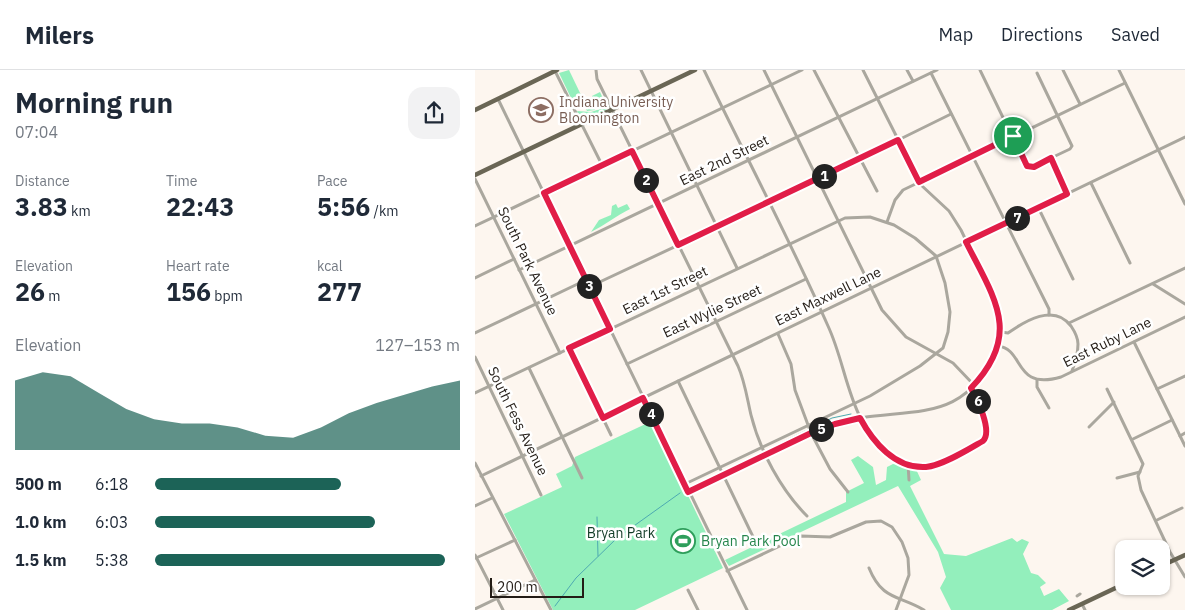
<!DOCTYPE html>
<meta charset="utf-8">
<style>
:root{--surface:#fff;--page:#f2f2f3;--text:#1f2937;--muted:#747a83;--line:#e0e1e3;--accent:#1c6357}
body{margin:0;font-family:"IBM Plex Sans",sans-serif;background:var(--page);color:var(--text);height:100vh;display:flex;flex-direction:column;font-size:19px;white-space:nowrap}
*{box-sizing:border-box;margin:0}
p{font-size:16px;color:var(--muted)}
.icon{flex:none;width:28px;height:28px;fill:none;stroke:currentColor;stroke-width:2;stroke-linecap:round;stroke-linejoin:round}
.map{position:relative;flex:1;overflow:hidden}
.panel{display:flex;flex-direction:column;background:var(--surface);width:475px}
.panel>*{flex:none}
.controls{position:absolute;left:640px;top:470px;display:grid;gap:10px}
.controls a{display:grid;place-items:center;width:55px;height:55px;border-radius:10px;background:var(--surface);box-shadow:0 1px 4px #0004;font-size:25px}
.scale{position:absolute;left:15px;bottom:12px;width:94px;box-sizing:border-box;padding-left:5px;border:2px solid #231c16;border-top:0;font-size:14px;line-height:18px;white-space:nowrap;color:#231c16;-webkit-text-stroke:4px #fff;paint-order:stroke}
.pin{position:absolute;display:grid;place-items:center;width:42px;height:42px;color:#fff;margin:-21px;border:2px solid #fff;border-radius:50%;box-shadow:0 1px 5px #0007}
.km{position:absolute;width:25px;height:25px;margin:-12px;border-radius:50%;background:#222;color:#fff;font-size:14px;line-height:25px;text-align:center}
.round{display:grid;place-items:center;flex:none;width:52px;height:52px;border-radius:15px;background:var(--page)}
.headline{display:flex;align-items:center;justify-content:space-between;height:85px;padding:0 15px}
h1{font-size:28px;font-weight:800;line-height:38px}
.stats{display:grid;grid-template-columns:repeat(3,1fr);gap:8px;height:85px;padding:5px 15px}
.stats div{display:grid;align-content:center}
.stats b{font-size:25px;font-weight:800}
.stats small{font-size:14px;font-weight:400}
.stats p{font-size:14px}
.chart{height:140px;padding:10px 15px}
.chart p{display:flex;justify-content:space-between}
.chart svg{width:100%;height:90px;margin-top:5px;fill:var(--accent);opacity:.7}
ul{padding:0 15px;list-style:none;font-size:16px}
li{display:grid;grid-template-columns:80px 60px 1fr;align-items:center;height:38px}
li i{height:12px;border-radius:6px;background:var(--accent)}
header{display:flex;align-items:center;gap:30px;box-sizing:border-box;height:70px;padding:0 25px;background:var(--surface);border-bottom:1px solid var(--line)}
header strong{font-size:24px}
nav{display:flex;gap:28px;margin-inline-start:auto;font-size:18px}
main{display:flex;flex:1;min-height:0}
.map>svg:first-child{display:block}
.green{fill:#93efbc}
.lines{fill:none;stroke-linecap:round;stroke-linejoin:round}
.stream{stroke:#4daab1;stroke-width:1}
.minor{stroke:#aaa79e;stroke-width:3}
.major{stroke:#6a6655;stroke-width:4.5}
.route-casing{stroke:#fff;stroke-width:10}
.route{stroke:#e11d48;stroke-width:6}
.labels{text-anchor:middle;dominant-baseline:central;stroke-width:5;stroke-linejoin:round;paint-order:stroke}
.education-label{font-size:14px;fill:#785e54;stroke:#fff;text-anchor:start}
.street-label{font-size:14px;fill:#231c16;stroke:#fff}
.park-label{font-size:14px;fill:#123c27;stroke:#fff}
.leisure-label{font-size:14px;fill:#27864d;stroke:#fff;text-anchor:start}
</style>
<header>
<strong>Milers</strong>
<nav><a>Map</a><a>Directions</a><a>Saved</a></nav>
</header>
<main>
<section class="panel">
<div class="headline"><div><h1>Morning run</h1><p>07:04</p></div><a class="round"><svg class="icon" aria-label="share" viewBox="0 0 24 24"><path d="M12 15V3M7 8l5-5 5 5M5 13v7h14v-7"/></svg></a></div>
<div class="stats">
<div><p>Distance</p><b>3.83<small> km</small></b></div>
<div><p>Time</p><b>22:43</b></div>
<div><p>Pace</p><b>5:56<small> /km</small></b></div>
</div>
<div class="stats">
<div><p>Elevation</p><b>26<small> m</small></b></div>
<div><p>Heart rate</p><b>156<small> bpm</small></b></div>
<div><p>kcal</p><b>277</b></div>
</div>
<div class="chart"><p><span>Elevation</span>127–153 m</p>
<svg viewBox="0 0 160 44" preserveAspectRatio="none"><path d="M0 44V10L10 6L20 8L30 16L40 24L50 29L60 31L70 31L80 33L90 37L100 38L110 33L120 26L130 21L140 17L150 13L160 10V44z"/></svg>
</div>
<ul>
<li><b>500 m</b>6:18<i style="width:61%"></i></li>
<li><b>1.0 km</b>6:03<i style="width:72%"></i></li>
<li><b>1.5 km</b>5:38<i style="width:95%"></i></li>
</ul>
</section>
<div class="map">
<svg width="710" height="540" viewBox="0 0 710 540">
<rect width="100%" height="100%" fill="#fdf6ef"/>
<g class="green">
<polygon points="94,0 107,27 106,28 97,30 84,3"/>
<polygon points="125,22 133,39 107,51 102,41 116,42 125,39 126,36 124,31 117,34 120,40 112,41 107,31 113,30 115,33 118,31 117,26"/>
<path d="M 141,134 L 143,138 L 152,134 L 155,139 C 141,146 130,155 116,162 L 124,150 L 136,145 L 137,136 Z"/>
<polygon points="177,351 248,498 160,540 78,540 29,444 87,417 81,404 97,396 100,387"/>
<polygon points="383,386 398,397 401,415 411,410 412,397 418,394 440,397 446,410 435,416 469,484 491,486 537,468 542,472 547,469 554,472 548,484 556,503 563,505 571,513 565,517 569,526 584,519 594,531 577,540 476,540 465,518 471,507 463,482 423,416 254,496 250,490 371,432 371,422 389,413 376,390"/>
</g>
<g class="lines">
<g class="stream">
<polyline points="339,357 357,348 376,344"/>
<polyline points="294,379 330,361"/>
<polyline points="251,401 286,383"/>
<polyline points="217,417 243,404"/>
<polyline points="122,447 123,486"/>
<polyline points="80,536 101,508 142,468 205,423"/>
</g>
<g class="minor">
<path d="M 121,0 L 122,9 L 263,296 C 270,312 272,328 276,345 C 285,381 306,420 332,446"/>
<polyline points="166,0 262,198"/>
<path d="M 229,0 C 270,85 315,170 353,256 C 367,286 371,320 386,349 C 393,365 404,380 420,389 C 452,405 480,387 508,371 C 518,361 502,329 496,318"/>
<polyline points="289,0 407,240 431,267 478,293 499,315"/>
<polyline points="339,0 402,121"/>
<path d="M 388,0 L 446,115 L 474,141 L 486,160 L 522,235 L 526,262 L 523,276 C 550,279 538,321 586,307 L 710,247"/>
<polyline points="432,0 438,11"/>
<polyline points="505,0 551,95 557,97 595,79 597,76 562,3"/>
<polyline points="588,0 605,34"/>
<polyline points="644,0 710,134"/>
<polyline points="80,1 127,95"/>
<polyline points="456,3 574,239 574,245"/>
<polyline points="23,29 272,540"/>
<polyline points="576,88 592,124"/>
<polyline points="0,109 85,283"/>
<polyline points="616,113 655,193"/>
<polyline points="563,137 598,209"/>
<polyline points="412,152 420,130 428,120 650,13"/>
<polyline points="0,156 327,0"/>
<polyline points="44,200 462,0"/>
<polyline points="0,208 39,189"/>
<polyline points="678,214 710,234"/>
<polyline points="114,217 340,111 476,44"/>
<polyline points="594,253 710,198"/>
<path d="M 526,262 L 533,263 C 550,251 579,233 596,256 C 600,262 603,267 603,274 C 603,283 600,293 597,301"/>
<polyline points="0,263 111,210"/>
<polyline points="303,264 316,294 320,320 336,363 355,399 373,422"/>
<polyline points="659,272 710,376"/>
<polyline points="94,278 136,365"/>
<polyline points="0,287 66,425"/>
<polyline points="152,294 331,209"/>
<polyline points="54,298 107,408"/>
<polyline points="562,310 562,317 574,338"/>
<polyline points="203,311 281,473"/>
<polyline points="632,319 668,394 663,406 666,420 695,482 710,507"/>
<polyline points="682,319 710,306"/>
<polyline points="0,323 370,148 395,147 419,155 440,168 461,186 470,213 475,242 473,262 468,278 445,296 395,326 210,414"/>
<polyline points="614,357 639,332"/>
<polyline points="705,366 710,363"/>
<polyline points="658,369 697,350"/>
<polyline points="0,393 76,540"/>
<polyline points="433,394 434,410"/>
<polyline points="6,406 710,67"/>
<polyline points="642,408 665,402"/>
<path d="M 213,422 L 355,355 C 426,332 488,364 523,276"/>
<polyline points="0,436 17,428"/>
<polyline points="682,450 707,438"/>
<polyline points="0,485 28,540"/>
<polyline points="1,488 40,470"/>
<path d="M 394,498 C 407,530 423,525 449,540"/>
<polyline points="252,501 326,466 355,467 391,452 406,451 417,457 427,472 433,488 434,505 421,540"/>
<polyline points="213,520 223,540"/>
<polyline points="602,526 605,524"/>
<polyline points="607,534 610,540"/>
<polyline points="0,539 60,510"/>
</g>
<g class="major">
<polyline points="0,40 82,0"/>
<polyline points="0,105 220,0"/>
<polyline points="686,496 710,485"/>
<polyline points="594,540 649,514"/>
</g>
</g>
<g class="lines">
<defs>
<path id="route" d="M 538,66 L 552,96 L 559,97 L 576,88 L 592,124 L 491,172 C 519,228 548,264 496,318 C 502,329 518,361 508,371 C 494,379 467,396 451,397 C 420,399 398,372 385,348 L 360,354 L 336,363 L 213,422 L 168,328 L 128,348 L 94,278 L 135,259 L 69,123 L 157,81 L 203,175 L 423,70 L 444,112 Z"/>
</defs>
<use href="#route" class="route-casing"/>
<use href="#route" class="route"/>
</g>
<defs>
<symbol id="university-ring" viewBox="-11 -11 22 22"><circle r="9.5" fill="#fff" stroke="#8d6e63" stroke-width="1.5"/><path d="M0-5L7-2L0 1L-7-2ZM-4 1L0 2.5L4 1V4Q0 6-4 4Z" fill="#8d6e63"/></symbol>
<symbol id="stadium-ring" viewBox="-11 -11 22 22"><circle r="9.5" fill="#fff" stroke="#2e9e5b" stroke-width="1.5"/><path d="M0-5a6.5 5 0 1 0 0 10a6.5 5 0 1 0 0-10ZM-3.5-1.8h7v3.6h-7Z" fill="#2e9e5b"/></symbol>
</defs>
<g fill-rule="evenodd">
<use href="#university-ring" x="52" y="26" width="28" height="28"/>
<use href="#stadium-ring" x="194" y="457" width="28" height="28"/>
</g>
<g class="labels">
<g class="education-label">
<text x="84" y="32">Indiana University<tspan x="84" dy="16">Bloomington</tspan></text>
</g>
<g class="street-label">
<text transform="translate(249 90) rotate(-26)">East 2nd Street</text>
<text transform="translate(53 191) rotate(64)">South Park Avenue</text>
<text transform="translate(190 220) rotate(-26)">East 1st Street</text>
<text transform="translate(353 226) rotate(-26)">East Maxwell Lane</text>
<text transform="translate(237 241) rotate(-25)">East Wylie Street</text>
<text transform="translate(632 272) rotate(-26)">East Ruby Lane</text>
<text transform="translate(43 351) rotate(64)">South Fess Avenue</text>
</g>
<g class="park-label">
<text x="146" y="463">Bryan Park</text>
</g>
<g class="leisure-label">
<text x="226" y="471">Bryan Park Pool</text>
</g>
</g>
</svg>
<div class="controls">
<a><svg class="icon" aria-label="layers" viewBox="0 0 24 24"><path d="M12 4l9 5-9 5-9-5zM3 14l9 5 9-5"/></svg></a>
</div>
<div class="scale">200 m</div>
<div class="pin" style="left:538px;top:66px;background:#1e9e55"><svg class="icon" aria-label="arrive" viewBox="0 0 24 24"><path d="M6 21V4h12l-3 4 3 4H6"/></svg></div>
<b class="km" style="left:349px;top:106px">1</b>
<b class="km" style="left:171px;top:110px">2</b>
<b class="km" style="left:114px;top:216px">3</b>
<b class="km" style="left:176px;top:344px">4</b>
<b class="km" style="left:346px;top:359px">5</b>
<b class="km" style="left:503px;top:331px">6</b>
<b class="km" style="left:542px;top:148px">7</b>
</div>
</main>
